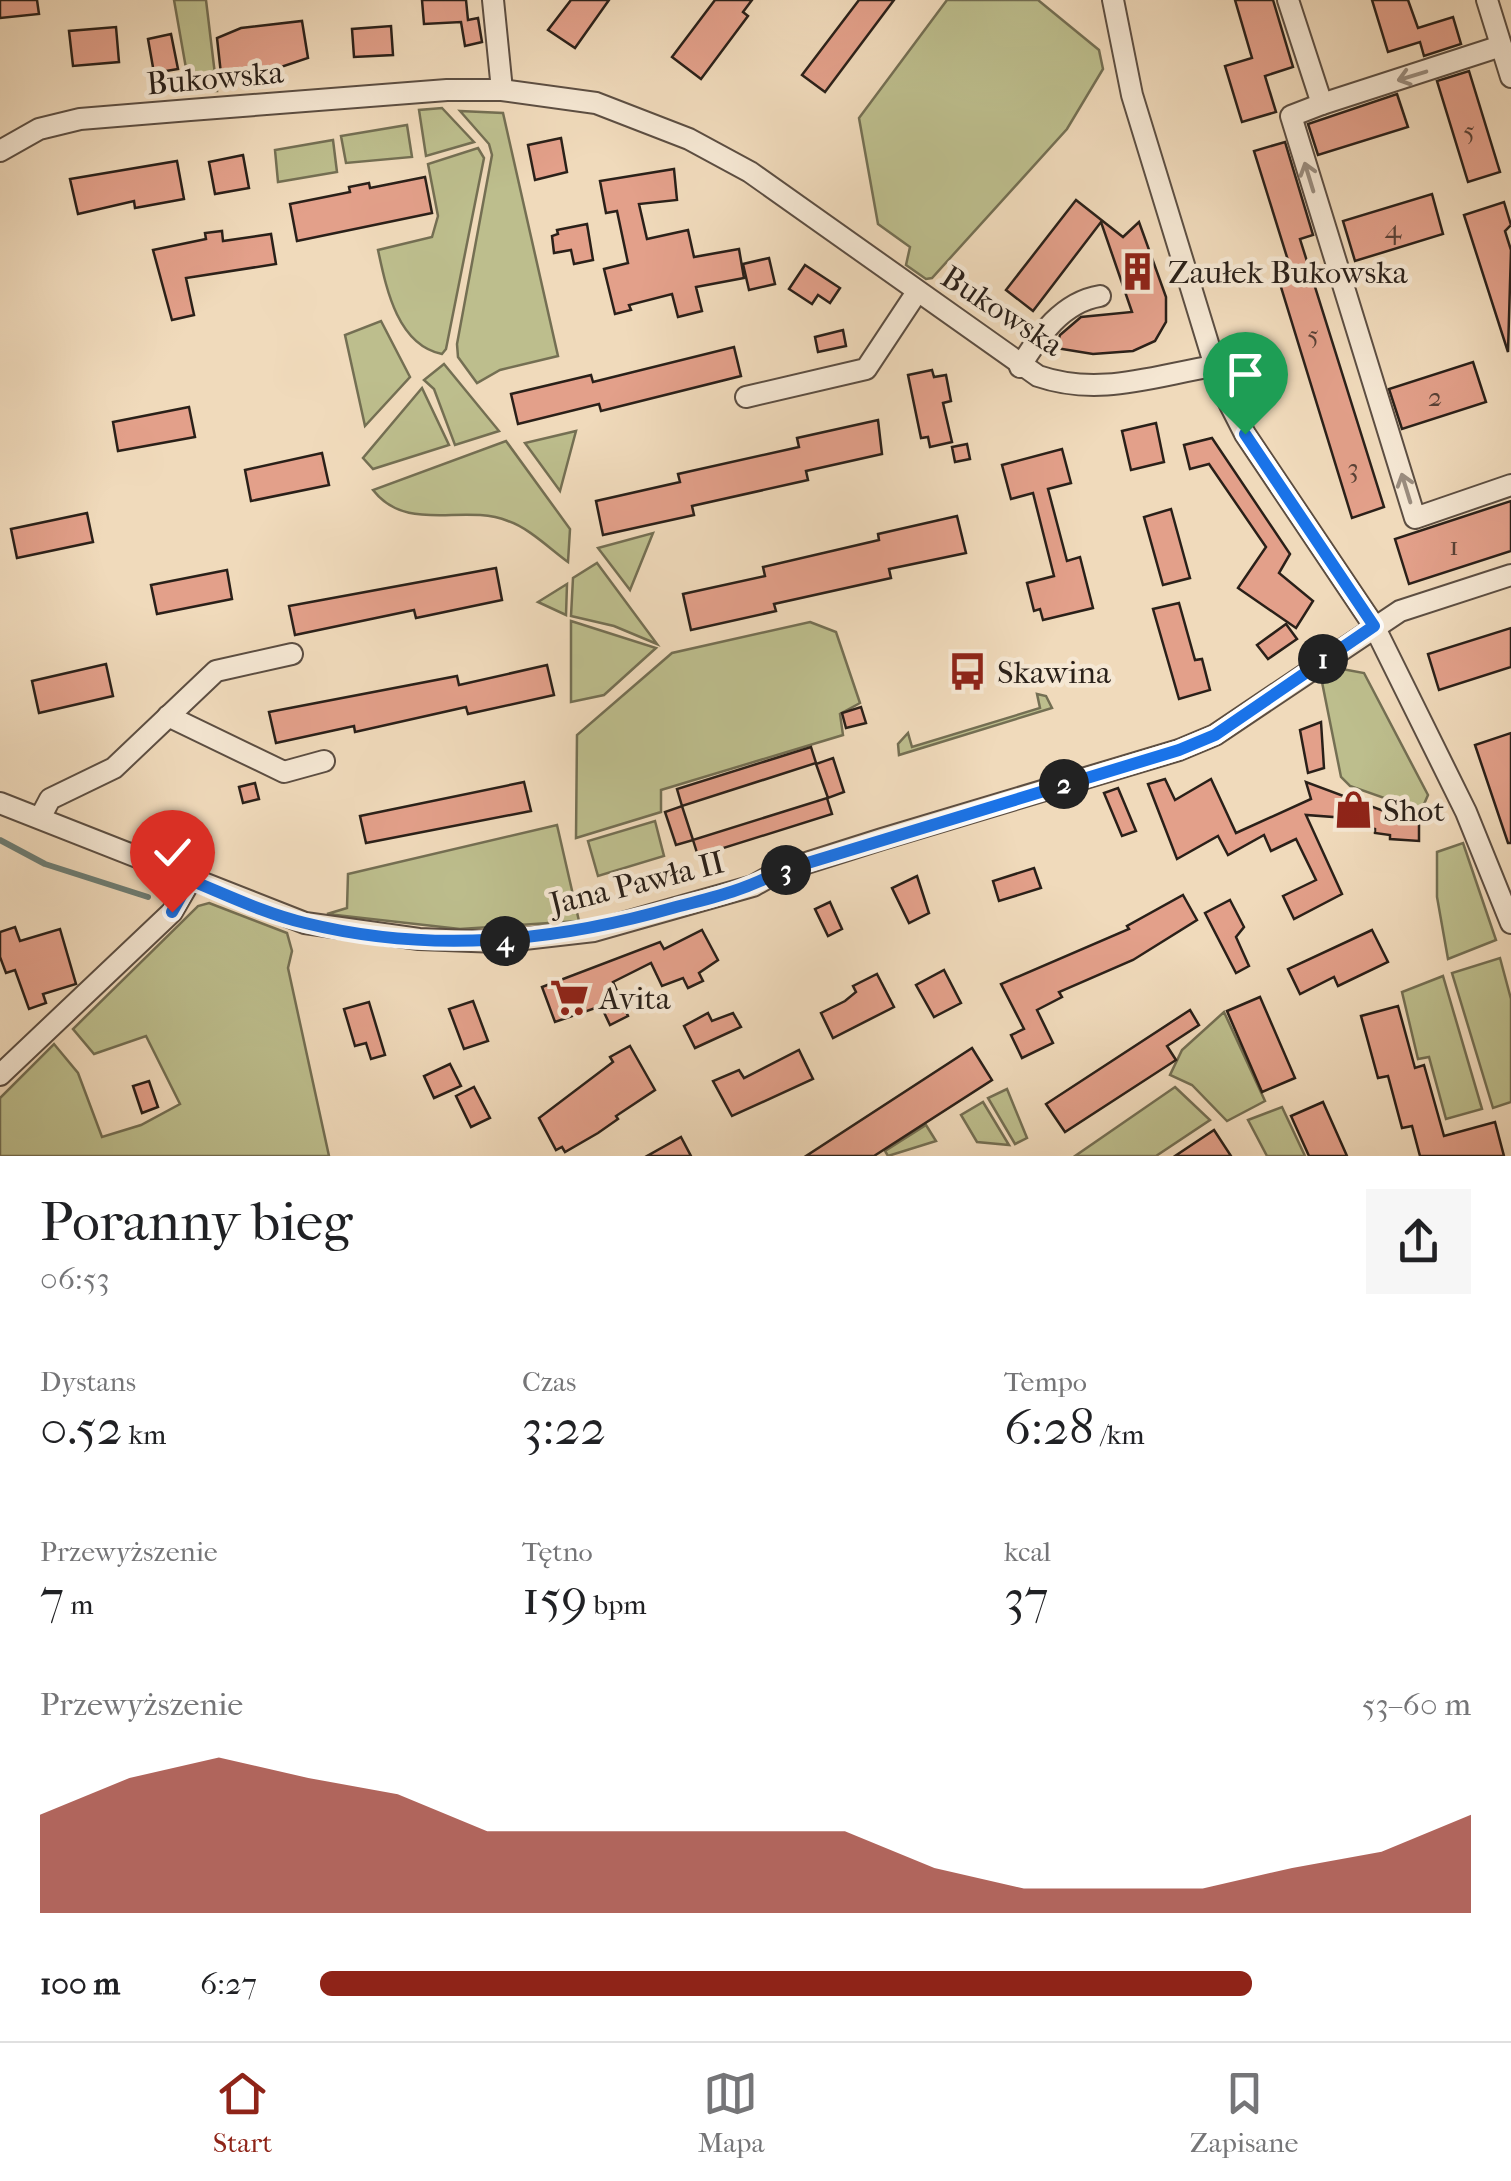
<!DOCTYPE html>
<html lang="pl">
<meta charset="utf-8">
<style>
:root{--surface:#fff;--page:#f6f6f6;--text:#202124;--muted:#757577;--line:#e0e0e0;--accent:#8f2418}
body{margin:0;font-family:"IM FELL French Canon",serif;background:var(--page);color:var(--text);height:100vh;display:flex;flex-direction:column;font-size:38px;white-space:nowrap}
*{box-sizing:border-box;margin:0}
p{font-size:32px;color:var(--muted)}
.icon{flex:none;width:55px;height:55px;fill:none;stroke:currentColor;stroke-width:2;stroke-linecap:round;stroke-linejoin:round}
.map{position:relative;height:1156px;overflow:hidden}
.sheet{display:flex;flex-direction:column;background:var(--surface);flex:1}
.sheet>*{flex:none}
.pin{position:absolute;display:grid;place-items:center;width:85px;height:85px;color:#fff;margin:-102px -42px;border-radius:50% 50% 50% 0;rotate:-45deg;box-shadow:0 0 10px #0007}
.pin .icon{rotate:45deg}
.km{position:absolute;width:50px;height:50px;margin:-25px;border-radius:50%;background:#222;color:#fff;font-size:28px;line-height:50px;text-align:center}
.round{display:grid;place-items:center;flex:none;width:105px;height:105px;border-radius:0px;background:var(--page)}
.headline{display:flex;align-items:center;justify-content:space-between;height:170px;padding:0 40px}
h1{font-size:55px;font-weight:600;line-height:75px}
.stats{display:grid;grid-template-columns:repeat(3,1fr);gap:15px;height:170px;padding:10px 40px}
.stats div{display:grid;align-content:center}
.stats b{font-size:50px;font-weight:600}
.stats small{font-size:28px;font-weight:400}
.stats p{font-size:28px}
.chart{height:280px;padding:20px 40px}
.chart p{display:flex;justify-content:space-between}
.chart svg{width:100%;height:180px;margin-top:10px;fill:var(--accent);opacity:.7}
ul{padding:0 40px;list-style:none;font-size:32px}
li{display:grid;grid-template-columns:160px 120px 1fr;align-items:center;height:75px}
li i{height:25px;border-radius:12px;background:var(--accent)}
.dock{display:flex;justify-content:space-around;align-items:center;height:140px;border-top:2px solid var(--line);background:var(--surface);font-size:28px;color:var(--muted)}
.dock a{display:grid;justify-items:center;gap:5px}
.dock .on{color:var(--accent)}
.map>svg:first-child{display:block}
.green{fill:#bdbe8d;stroke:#746f53;stroke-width:2.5}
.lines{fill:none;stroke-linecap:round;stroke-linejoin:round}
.stream{stroke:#6d7d74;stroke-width:6}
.building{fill:#e3a08a;stroke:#2a2019;stroke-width:2.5}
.minor-casing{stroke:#5c4e42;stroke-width:24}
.minor{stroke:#f5e7d3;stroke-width:20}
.oneway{stroke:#9a8d7f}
.route-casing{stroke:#fff;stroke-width:20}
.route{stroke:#1a73e8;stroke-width:12}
.labels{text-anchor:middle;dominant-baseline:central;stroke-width:9;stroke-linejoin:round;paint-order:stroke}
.number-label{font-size:28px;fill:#584035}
.street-label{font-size:32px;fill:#2a2019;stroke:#f5e7d3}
.poi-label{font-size:32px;fill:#2a2019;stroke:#f5e7d3;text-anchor:start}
</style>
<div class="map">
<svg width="1511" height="1156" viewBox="0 0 1511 1156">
<rect width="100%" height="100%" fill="#f0dabb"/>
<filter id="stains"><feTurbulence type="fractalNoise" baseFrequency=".002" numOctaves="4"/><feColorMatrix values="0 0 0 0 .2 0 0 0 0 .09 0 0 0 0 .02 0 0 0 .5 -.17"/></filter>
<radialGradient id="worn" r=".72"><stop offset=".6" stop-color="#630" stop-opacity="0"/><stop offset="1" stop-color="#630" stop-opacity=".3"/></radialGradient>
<g class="green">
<polygon points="174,0 206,0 217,91 190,91"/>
<polygon points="947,0 1038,0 1099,50 1103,69 1067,129 932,278 926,279 906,265 910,247 878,224 859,118"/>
<polygon points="442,108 474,142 426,156 419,110"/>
<polygon points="460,111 503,113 558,356 500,370 477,383 458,357 457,344 492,155 489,144"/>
<polygon points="407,125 412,157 346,163 341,136"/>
<polygon points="333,140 337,172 278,182 275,150"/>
<path d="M 478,148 L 484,158 L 446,349 L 442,354 C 397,345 386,287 378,250 L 432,237 L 438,216 L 428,164 Z"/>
<polygon points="381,321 410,377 365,426 345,335"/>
<polygon points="444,364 499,431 455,445 434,389 424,380"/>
<polygon points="422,388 449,445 373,469 363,458"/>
<polygon points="576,431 560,491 525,443"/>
<path d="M 506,441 L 570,529 L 568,562 C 550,549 529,528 508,521 C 463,503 407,534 373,490 Z"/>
<polygon points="653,533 630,590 598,548"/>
<polygon points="597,563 657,644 614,626 571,616 573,578"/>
<polygon points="567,584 566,615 538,602"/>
<polygon points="571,621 656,648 604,695 571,702"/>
<polygon points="810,622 836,632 860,703 840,714 843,735 661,790 661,812 576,838 577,735 672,653"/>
<polygon points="1342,669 1364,673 1428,795 1421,811 1350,786 1341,777 1322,682"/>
<polygon points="1037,694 1046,696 1052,708 899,755 898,744 908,733 912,747 1040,708"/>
<polygon points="655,821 664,856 598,876 588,841"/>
<polygon points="557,825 579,921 460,929 327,914 347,908 348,874"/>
<polygon points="1463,843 1496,940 1448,959 1437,897 1437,852"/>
<polygon points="209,903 287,933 292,951 288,968 329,1156 0,1156 0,1098 54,1044 78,1073 102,1137 141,1125 180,1104 146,1036 94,1054 73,1029 198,906"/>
<polygon points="1500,958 1511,999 1511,1102 1493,1108 1452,973"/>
<polygon points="1443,976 1482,1109 1446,1119 1429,1057 1418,1059 1402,992"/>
<polygon points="1224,1012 1265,1101 1227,1121 1192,1085 1170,1075 1182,1050"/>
<polygon points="1175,1087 1210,1120 1156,1156 1075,1156"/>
<polygon points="1007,1089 1027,1138 1015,1144 988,1098"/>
<polygon points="983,1102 1009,1145 977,1142 961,1115"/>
<polygon points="1282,1107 1305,1156 1267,1156 1248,1120"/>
<polygon points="926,1125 936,1141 888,1156 885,1151"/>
</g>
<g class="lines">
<polyline class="stream" points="0,840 45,864 148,897"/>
</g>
<g class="building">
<polygon points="0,0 37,0 39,14 0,18"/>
<polygon points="422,0 466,0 468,20 478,18 482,42 465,46 461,22 424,24"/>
<polygon points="571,0 609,0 575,48 548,30"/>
<polygon points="715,0 752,0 743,12 748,16 701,79 672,57"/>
<polygon points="859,0 894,0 825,92 802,75"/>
<polygon points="1235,0 1273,0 1293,67 1265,76 1276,112 1242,122 1225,66 1252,58"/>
<polygon points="1372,0 1408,0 1418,28 1453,17 1461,44 1424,56 1420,42 1388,52"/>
<polygon points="302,21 308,58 272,70 221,74 217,38 241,28"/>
<polygon points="391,26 393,55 354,57 352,29"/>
<polygon points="116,27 119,62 73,66 69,31"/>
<polygon points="171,34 178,69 154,73 148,39"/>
<polygon points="1469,71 1500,172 1468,182 1437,81"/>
<polygon points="1397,94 1408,127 1318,155 1308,124"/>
<polygon points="561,138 567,172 535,180 528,145"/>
<polygon points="1285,142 1313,235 1300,239 1384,507 1352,518 1277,274 1291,270 1254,151"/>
<polygon points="243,155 249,188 215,194 209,162"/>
<polygon points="177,161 184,199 135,208 134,201 78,214 70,179"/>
<polygon points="674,169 677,200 639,204 647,239 688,230 694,257 739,249 744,278 696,287 702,311 678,317 672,294 629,305 631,310 615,314 604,269 628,263 617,211 606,213 600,181"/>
<polygon points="425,177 432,213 297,241 290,204 350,192 349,187 369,183 370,188"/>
<polygon points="1432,194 1443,234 1355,261 1343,221"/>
<polygon points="1076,200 1123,237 1139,222 1166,297 1166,322 1155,341 1133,351 1093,354 1056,348 1060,335 1081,317 1132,312 1101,222 1033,311 1006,290"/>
<polygon points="1504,202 1511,225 1505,231 1511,250 1508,352 1464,215"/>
<polygon points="587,224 593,260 574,264 571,250 554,253 552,236 558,234 557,230"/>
<polygon points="222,231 223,241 271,234 276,264 186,278 194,315 172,320 153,250 206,239 205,233"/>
<polygon points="769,258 775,284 749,290 743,264"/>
<polygon points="805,265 840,288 830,303 818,295 812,304 789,289"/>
<polygon points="843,330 846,346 818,352 815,337"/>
<polygon points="734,347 741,376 601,411 599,404 518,424 511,394 591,375 593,382"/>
<polygon points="1473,362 1486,402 1402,429 1389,389"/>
<polygon points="932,370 934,377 946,375 951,401 943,403 952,442 930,447 928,437 921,438 908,375"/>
<polygon points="189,407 195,437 118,451 113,422"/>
<polygon points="878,420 882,454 806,471 808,480 692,506 694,515 603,535 596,501 680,482 678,474 799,447 797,438"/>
<polygon points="1156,423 1164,462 1131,470 1122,431"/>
<polygon points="1212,438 1290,554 1279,573 1313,601 1296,628 1238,588 1266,547 1209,464 1190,469 1184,445"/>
<polygon points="967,444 970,459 955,462 952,447"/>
<polygon points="1062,449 1071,483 1048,489 1067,561 1080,557 1093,608 1043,620 1040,609 1034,611 1027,583 1054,576 1033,493 1011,499 1002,465"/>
<polygon points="322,453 329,485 251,501 245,470"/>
<polygon points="1511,501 1511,551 1409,584 1395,539"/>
<polygon points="1171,509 1190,578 1163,585 1144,517"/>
<polygon points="87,513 93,542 17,558 11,529"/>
<polygon points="957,516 966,553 889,569 891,578 774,604 776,611 691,630 683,594 765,576 763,567 879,540 878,534"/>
<polygon points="496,568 502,600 416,618 414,610 295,635 289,606"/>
<polygon points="227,570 232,599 157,614 151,585"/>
<polygon points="1179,603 1195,660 1202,659 1210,690 1179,699 1153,609"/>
<polygon points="1286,624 1297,639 1268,659 1257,645"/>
<polygon points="1511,628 1511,667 1439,690 1428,654"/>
<polygon points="106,664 113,696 39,713 32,681"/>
<polygon points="547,665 554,695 468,714 466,707 355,732 354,726 276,743 269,712 457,676 459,685"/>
<polygon points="861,707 866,723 846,728 842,713"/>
<polygon points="1321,722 1324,768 1308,773 1300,730"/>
<polygon points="1511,733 1511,843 1508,843 1475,745"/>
<polygon points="811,747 816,763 682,806 677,789"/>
<polygon points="833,758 844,792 828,798 816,764"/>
<polygon points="1165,779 1175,800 1211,779 1236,833 1311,799 1306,782 1419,824 1419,841 1390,839 1390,835 1375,833 1375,829 1346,823 1346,818 1306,815 1342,894 1294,919 1283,896 1316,880 1296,839 1271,851 1264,835 1228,855 1218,836 1177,859 1148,784"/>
<polygon points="524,782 531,811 366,843 360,816"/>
<polygon points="255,783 259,799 243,803 239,787"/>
<polygon points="1118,788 1136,831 1122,836 1104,793"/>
<polygon points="827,798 832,814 698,856 693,840 676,845 665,812 682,806 693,840"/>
<polygon points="1034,868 1041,888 999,901 993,881"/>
<polygon points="917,876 929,913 909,923 892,888"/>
<polygon points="1183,895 1197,920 1133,960 1059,992 1062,997 1037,1010 1053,1043 1022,1058 1011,1035 1024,1029 1001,984 1129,929 1127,926"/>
<polygon points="1230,900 1244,927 1236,937 1249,966 1236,973 1205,913"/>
<polygon points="830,902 842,929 828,936 815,909"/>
<polygon points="15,927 20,941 60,929 76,984 43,994 46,1003 29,1009 15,970 6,973 0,957 0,932"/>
<polygon points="702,930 718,960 699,973 703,981 688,988 683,978 662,986 651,963 613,982 628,1016 610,1025 601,1006 555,1022 542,987 660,942 664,949"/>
<polygon points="1372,930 1388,962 1338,986 1334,977 1300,994 1288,969"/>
<polygon points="944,970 961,1003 934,1017 916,985"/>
<polygon points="877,974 894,1007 833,1038 821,1013 845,1001 856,992 853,986"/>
<polygon points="1260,997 1295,1078 1262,1092 1227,1011"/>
<polygon points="473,1001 488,1041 464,1049 449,1009"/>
<polygon points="369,1002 385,1055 371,1059 366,1043 355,1046 344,1009"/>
<polygon points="1398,1006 1415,1068 1424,1065 1444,1136 1495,1122 1504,1156 1420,1156 1412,1126 1402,1128 1388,1076 1378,1078 1361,1016"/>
<polygon points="1190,1010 1199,1025 1167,1046 1176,1060 1065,1132 1046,1104"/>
<polygon points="708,1013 712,1021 733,1013 741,1027 695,1048 684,1026"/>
<polygon points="630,1046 655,1090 616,1116 618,1119 598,1133 565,1152 562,1147 556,1150 539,1118 613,1062 610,1057"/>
<polygon points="972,1048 992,1080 874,1156 806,1156"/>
<polygon points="799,1050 813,1079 732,1116 713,1081 739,1070 744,1078"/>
<polygon points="450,1064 461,1086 434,1098 424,1076"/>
<polygon points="149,1081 158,1107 142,1113 133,1086"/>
<polygon points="474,1087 490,1118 471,1127 456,1096"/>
<polygon points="1323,1102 1347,1156 1309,1156 1291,1116"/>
<polygon points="1214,1130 1231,1156 1175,1156"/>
<polygon points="681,1137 691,1156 647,1156"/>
</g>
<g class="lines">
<defs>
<g id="minor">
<polyline points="493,0 502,90"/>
<polyline points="1113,0 1132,95 1222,389 1245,434 1374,626 1466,812 1511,923"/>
<polyline points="1288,0 1322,104 1291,116 1415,518 1511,485"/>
<polyline points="1487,0 1511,77"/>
<polyline points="1322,104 1501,46"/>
<path d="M 0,151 L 39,129 L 80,119 L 190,110 L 447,90 L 502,90 L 596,103 L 689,139 L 750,172 L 1038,376 C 1099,397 1153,376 1214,366"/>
<path d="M 1020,367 C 1039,335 1063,302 1100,296"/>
<polyline points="746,397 866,369 917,292"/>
<polyline points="168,716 284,772 324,761"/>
<polyline points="0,803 305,923 419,939 498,942 594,931 753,886 778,872 882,839 1179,750 1215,735 1400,611 1511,575"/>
<polyline points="40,818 50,799 114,768 216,671 292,654"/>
<polyline points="0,1075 172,912 190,881"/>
</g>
</defs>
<use href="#minor" class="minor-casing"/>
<use href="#minor" class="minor"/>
</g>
<defs><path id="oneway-shaft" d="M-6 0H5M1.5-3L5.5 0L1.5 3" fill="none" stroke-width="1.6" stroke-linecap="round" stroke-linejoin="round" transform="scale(2.5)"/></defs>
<g class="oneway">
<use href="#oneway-shaft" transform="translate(1412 76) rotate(163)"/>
<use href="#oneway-shaft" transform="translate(1309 177) rotate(-107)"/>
<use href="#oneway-shaft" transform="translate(1406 488) rotate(-107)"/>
</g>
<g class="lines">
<defs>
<path id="route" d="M 172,912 L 190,880 C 227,895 266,914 305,923 C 431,954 554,942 676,907 C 711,898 746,890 778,872 L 1179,750 L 1215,735 L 1374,626 L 1245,434"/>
</defs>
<use href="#route" class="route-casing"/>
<use href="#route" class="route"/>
</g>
<defs>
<symbol id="building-bare" viewBox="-9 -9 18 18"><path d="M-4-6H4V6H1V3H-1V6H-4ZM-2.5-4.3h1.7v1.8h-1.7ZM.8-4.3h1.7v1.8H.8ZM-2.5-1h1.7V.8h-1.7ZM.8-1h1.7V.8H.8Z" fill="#8f2418" stroke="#f5e7d3" stroke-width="2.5" paint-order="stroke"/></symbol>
<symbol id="bus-bare" viewBox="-9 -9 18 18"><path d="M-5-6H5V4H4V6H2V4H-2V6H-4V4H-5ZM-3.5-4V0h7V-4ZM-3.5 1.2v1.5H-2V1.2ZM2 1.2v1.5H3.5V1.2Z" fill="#8f2418" stroke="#f5e7d3" stroke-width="2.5" paint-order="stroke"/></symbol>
<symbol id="shop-bare" viewBox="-9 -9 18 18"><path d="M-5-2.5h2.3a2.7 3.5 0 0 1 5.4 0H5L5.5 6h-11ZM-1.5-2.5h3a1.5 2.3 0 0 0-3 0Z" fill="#8f2418" stroke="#f5e7d3" stroke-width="2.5" paint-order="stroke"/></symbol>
<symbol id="supermarket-bare" viewBox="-9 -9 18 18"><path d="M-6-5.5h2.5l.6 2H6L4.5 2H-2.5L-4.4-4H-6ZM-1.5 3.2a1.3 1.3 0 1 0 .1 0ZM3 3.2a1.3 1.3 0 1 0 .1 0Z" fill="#8f2418" stroke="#f5e7d3" stroke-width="2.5" paint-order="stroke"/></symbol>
</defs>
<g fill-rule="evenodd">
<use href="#building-bare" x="1110" y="244" width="55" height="55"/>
<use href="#bus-bare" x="940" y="644" width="55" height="55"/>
<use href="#shop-bare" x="1326" y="782" width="55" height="55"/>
<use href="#supermarket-bare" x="542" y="970" width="55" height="55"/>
</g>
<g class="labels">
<g class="number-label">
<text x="1469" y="130">5</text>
<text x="1393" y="228">4</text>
<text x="1313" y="334">5</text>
<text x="1435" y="396">2</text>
<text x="1353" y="467">3</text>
<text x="1454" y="545">1</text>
</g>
<g class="street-label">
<text transform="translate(215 78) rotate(-5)">Bukowska</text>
<text transform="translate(1002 311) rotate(33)">Bukowska</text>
<text transform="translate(637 883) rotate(-14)">Jana Pawła II</text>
</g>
<g class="poi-label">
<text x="1168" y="272">Zaułek Bukowska</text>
<text x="997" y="672">Skawina</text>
<text x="1383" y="810">Shot</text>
<text x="599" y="998">Avita</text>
</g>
</g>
<rect width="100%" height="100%" filter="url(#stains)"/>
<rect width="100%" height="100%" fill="url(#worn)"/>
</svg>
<div class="pin" style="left:1245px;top:434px;background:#1e9e55"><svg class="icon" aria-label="arrive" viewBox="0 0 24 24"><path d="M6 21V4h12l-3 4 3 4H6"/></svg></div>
<div class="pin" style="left:172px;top:912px;background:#d93025"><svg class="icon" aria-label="check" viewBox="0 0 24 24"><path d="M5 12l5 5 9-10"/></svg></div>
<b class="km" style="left:1323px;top:659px">1</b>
<b class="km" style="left:1064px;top:784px">2</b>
<b class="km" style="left:786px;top:870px">3</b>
<b class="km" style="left:505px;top:941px">4</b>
</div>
<section class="sheet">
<div class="headline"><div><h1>Poranny bieg</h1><p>06:53</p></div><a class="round"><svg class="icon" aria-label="share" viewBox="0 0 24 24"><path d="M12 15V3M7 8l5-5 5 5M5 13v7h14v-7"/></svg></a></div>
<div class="stats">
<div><p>Dystans</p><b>0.52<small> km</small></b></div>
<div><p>Czas</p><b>3:22</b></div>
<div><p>Tempo</p><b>6:28<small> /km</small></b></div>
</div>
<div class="stats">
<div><p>Przewyższenie</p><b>7<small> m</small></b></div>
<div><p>Tętno</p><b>159<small> bpm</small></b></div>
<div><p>kcal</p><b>37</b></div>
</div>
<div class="chart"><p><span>Przewyższenie</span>53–60 m</p>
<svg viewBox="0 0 160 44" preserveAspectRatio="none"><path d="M0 44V20L10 11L20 6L30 11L40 15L50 24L60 24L70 24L80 24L90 24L100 33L110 38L120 38L130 38L140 33L150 29L160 20V44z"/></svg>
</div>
<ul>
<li><b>100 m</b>6:27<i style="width:81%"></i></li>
</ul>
</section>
<nav class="dock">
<a class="on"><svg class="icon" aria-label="home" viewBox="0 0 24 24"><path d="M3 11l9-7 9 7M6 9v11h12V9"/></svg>Start</a>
<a><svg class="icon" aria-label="map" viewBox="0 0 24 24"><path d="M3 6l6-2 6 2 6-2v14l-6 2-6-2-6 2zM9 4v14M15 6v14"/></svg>Mapa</a>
<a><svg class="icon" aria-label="saved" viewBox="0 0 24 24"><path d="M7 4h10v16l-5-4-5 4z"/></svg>Zapisane</a>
</nav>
